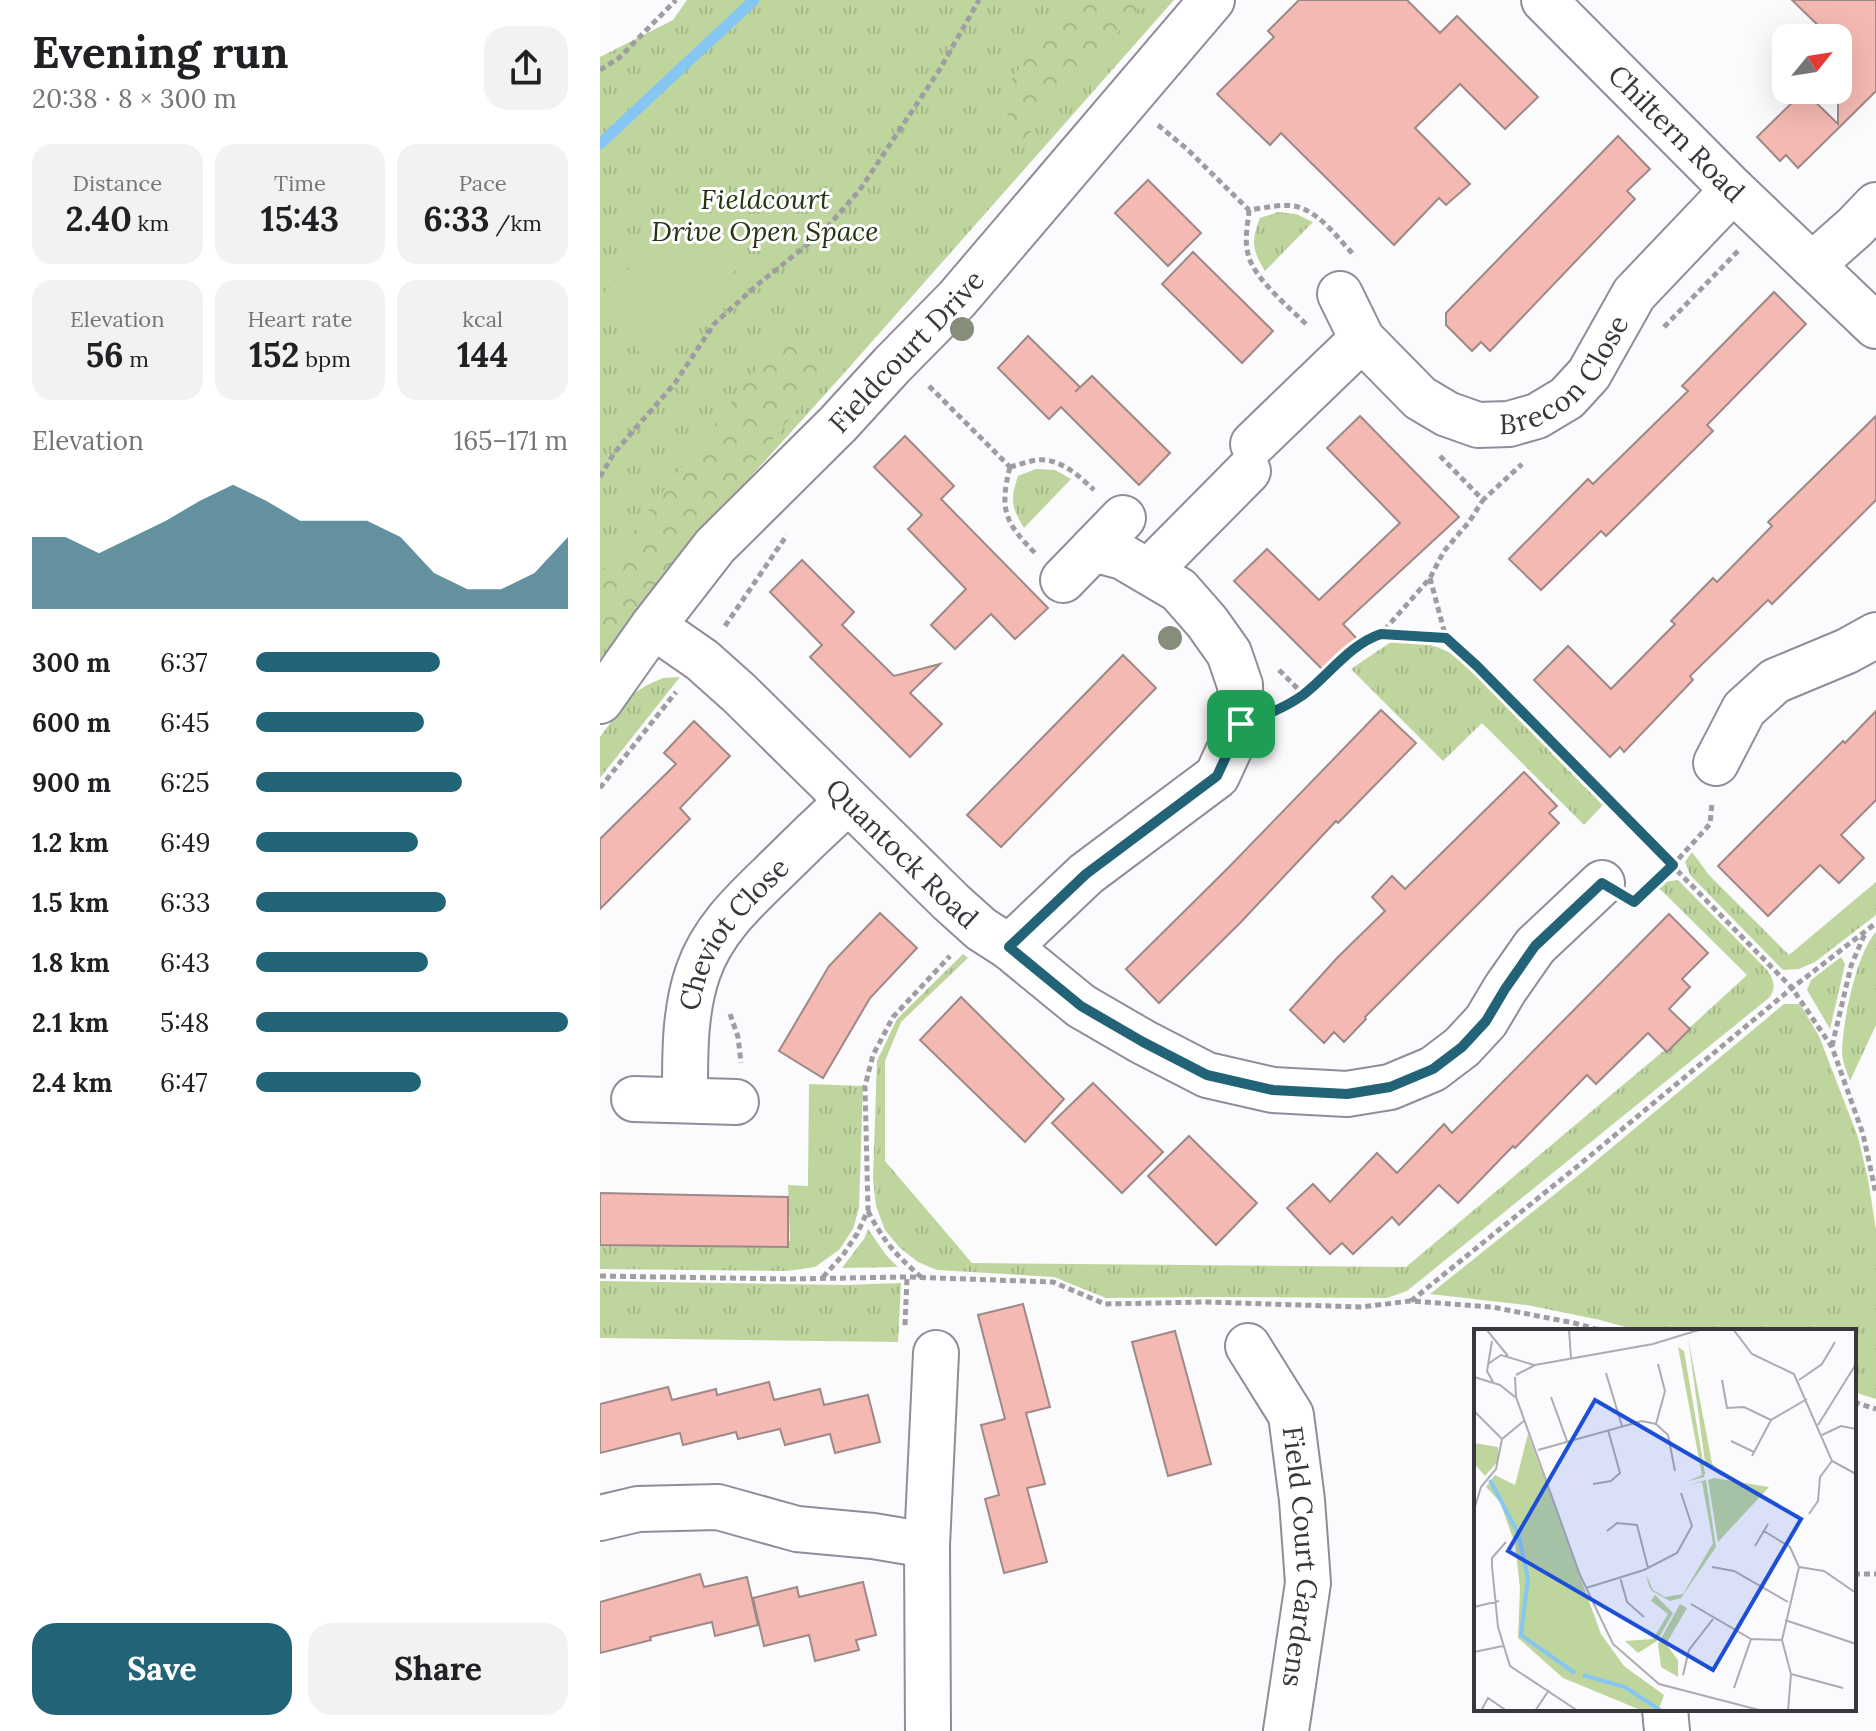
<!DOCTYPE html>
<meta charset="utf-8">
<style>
:root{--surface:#fff;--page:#f2f2f2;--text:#202124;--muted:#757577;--accent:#226377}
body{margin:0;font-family:Lora,serif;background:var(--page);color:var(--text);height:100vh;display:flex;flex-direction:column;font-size:30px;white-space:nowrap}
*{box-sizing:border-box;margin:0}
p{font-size:26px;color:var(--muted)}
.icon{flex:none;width:44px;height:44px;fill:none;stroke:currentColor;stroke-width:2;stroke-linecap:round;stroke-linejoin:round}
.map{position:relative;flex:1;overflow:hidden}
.panel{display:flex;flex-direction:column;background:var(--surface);width:600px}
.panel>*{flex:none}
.needle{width:52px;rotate:60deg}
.buttons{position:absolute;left:1172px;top:24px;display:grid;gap:16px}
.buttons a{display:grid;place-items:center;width:80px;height:80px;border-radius:16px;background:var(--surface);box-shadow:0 8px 32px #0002;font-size:40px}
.pin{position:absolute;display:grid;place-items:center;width:68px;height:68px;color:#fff;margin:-34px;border-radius:16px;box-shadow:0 4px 12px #0006}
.round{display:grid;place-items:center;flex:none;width:84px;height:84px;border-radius:24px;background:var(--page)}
.head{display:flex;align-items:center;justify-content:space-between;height:136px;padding:0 32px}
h1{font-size:44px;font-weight:700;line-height:60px}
.stats{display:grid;grid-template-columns:repeat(3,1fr);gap:12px;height:136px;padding:8px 32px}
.stats div{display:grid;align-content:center;border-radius:20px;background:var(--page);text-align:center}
.stats b{font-size:34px;font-weight:700}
.stats small{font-size:22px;font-weight:400}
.stats p{font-size:22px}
.chart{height:224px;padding:16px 32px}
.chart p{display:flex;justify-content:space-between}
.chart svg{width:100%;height:144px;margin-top:8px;fill:var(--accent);opacity:.7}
.cta{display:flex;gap:16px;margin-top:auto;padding:16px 32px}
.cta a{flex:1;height:92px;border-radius:24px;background:var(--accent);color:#fff;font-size:32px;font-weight:700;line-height:92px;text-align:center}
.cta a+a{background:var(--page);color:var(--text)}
ul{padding:0 32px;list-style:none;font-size:26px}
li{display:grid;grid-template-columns:128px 96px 1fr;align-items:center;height:60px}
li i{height:20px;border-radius:10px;background:var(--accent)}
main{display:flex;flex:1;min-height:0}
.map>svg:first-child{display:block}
.grass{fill:url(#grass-tufts)}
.forest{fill:url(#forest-crowns)}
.garden{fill:#bed69e}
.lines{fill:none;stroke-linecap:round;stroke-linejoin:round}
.stream{stroke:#85c6f3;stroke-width:11}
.building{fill:#f4b9b2;stroke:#9d8987;stroke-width:2}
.minor-casing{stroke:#928b9a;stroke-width:48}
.tertiary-casing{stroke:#928b9a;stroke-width:48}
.path{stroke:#9f9da1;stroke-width:5;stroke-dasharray:6 4;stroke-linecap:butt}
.minor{stroke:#fff;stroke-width:44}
.tertiary{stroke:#fff;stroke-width:44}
.tree{fill:#868d7b}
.route-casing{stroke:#fff;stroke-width:16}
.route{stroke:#226377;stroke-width:10}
.labels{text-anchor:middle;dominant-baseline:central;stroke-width:6;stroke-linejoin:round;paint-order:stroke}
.street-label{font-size:28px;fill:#3a363d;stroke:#fff}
.park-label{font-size:28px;font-style:italic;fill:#273311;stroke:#fff}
.inset-river{fill:none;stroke:#85c6f3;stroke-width:4}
.inset-road{fill:none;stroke:#aeacb0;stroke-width:2}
.view{fill:#1d4ed8;fill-opacity:0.15;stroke:#1d4ed8;stroke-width:4}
.inset-edge{fill:none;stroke:#3a363d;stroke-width:4}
</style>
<main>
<section class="panel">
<div class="head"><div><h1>Evening run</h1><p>20:38 · 8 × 300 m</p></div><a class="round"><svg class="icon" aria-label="share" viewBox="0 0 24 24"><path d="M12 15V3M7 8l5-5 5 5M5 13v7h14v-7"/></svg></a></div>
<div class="stats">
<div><p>Distance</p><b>2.40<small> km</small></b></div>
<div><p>Time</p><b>15:43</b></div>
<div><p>Pace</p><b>6:33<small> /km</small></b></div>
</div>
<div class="stats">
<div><p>Elevation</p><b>56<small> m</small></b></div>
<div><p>Heart rate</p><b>152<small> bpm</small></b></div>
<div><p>kcal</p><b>144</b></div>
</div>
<div class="chart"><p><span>Elevation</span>165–171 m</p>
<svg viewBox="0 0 160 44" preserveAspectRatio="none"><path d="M0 44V22L10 22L20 27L30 22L40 17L50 11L60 6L70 11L80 17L90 17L100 17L110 22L120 33L130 38L140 38L150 33L160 22V44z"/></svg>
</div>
<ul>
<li><b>300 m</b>6:37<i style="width:59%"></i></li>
<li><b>600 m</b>6:45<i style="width:54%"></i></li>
<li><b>900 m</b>6:25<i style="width:66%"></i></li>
<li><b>1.2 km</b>6:49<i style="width:52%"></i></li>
<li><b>1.5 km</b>6:33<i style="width:61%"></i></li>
<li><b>1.8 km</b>6:43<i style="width:55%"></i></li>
<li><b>2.1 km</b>5:48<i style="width:100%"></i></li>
<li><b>2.4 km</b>6:47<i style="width:53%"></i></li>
</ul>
<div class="cta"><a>Save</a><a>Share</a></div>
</section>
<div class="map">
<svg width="1276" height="1731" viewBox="0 0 1276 1731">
<defs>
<pattern id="grass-tufts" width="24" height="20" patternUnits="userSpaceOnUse" patternTransform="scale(2)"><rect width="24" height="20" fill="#bed69e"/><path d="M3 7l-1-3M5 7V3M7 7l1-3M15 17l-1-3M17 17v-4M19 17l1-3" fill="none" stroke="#a4b889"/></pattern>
<pattern id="forest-crowns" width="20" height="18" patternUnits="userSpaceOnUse" patternTransform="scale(2)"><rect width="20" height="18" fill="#bed69e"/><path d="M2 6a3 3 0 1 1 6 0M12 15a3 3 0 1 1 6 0" fill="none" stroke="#a4b889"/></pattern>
</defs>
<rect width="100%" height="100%" fill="#fbfafd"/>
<g class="grass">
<polygon points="87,0 574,0 246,371 100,533 0,659 0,57 73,20"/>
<path d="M 678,212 L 696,214 L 713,222 L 665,271 C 652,250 651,241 660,218 Z"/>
<path d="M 436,469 L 455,470 L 471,479 L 424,528 C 411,507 410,499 418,476 Z"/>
<path d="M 791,642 C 821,642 834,642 860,659 L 1003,805 L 984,825 L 882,723 L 843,761 L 751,669 Z"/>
<polygon points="80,677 0,778 0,737 30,696 47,685 63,678"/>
<polygon points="1092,852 1109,875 1189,955 1276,882 1276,915 1215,962 1199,969 1183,970 1090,875 1085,862"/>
<path d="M 1078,880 L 1168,971 C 1174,981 1176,987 1170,997 L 807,1291 L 787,1298 L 607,1297 L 506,1298 L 454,1277 L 337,1270 L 318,1262 L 300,1248 L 285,1230 L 276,1206 L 273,1178 L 277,1061 L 297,1019 L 363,954 L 368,958 L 301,1022 L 285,1061 L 285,1161 L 372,1263 L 806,1267 L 1073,1043 L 1147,975 L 1058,887 L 1063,882 Z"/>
<path d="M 1276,932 L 1276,1025 L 1250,1081 C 1247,1072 1242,1061 1242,1051 C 1243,1021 1256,954 1276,932 Z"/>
<polygon points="1241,957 1245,964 1230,1029 1207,990 1211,980"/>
<polygon points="1184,1004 1200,1004 1219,1036 1258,1137 1268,1179 1276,1230 1276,1399 1254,1392 1254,1331 1040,1331 1000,1320 927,1305 830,1294 985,1170"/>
<polygon points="209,1084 263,1086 259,1208 253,1229 239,1250 215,1267 187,1271 0,1269 0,1242 190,1241 188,1185 208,1186"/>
<polygon points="268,1229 286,1255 298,1267 242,1268 264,1239"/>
<polygon points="0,1281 245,1285 301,1283 298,1342 0,1338"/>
</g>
<g class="forest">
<polygon points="469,0 546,0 419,145 400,95"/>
<polygon points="189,326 231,367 0,654 0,575"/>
</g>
<polygon class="garden" points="100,203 150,257 43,356 0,309 0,296"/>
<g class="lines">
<polyline class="stream" points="0,144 154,0"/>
</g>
<g class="building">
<polygon points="699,0 807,0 840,33 857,16 938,97 905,129 860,84 815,128 870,184 846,205 839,198 794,245 681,133 670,145 617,94 674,37 668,31"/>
<polygon points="1192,0 1276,0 1276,91 1198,168 1186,155 1180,161 1157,137 1204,91 1238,124 1238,38 1231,38"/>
<polygon points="1018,136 1050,169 1027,191 1035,199 890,351 881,342 872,351 846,325 846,313"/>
<polygon points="548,180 601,233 568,266 515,213"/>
<polygon points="593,252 673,331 642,363 562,284"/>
<polygon points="1174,292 1206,324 1107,425 1113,431 1006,536 1001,531 941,590 909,559 988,479 993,484 1088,391 1082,386"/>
<polygon points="428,336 480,387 475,392 492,376 570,453 539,485 461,407 449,419 398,368"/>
<polygon points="760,416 859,517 743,624 758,640 725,672 634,581 667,549 719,600 800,523 727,448"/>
<polygon points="1276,416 1276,500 1172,604 1168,600 1090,676 1093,680 1024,752 1020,747 1010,757 934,680 968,646 1011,689 1075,624 1071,621 1113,578 1117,582 1172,526 1168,522"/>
<polygon points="305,436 354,486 341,499 448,608 415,639 391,614 355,649 331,625 366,589 308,529 322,515 274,467"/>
<polygon points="202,560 254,612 242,625 294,676 340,664 310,693 342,724 310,757 210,657 222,645 170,592"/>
<polygon points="523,655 556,688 401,847 367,815"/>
<polygon points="781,710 816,743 738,823 736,821 641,922 559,1003 526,969 629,867"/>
<polygon points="1276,711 1276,800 1241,835 1264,858 1239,883 1220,865 1168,916 1118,866 1243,741 1245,743"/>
<polygon points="94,721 130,756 80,808 90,819 0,909 0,839 76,764 64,753"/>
<polygon points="924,772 957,806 949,813 959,823 765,1017 766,1019 744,1042 734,1032 724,1043 690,1010 737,958 785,911 772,897 792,876 805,889"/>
<polygon points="280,913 317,948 270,998 223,1078 179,1051 229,966"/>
<polygon points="1069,914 1108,953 1082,979 1090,987 1069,1009 1090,1029 1067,1052 1048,1033 996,1084 987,1075 915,1148 913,1146 858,1203 839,1185 799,1225 792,1217 753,1254 742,1243 730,1254 687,1208 713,1184 730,1202 777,1153 797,1173 844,1124 852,1133"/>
<polygon points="361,997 464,1099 425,1142 320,1040"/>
<polygon points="493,1083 563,1152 522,1193 452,1123"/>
<polygon points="589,1136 657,1203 616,1245 548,1176"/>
<polygon points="0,1193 188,1197 188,1247 0,1245"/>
<polygon points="423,1304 450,1407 426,1413 445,1484 427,1488 447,1562 404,1573 385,1499 399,1495 381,1425 405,1419 378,1315"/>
<polygon points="575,1331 611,1464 568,1476 532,1342"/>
<polygon points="169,1382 174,1400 220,1389 224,1405 268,1395 280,1442 235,1453 230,1434 185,1445 180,1429 138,1439 136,1432 83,1445 80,1433 0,1453 0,1404 68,1387 72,1400 116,1389 117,1395"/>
<polygon points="100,1574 104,1587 147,1577 158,1625 115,1636 112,1622 50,1637 51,1640 0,1653 0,1602"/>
<polygon points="263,1582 276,1635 256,1640 259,1650 215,1661 209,1635 164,1646 153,1598 197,1587 199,1597"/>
</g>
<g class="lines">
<defs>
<g id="minor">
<path id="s1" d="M 944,0 L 1133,190 L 1276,326"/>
<polyline points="1212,265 1255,227 1276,205"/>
<path id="s2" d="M 740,294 L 762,339 L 820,398 L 847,414 L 878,425 L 909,424 L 937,416 L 967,398 L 989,374 L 1034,294 L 1133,190"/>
<polyline points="653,444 762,339"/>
<polyline points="549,571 648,471"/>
<polyline points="463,580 523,518"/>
<path id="s3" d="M 53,626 L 102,660 L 139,693 L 351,902 L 381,929 L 409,947 L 481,1006 L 543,1042 L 607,1075 L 673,1090 L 747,1094 L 790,1087 L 833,1069 L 862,1047 L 886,1021 L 905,989 L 935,946 L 1002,883"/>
<polyline points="1116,763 1144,709 1175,681 1247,651 1276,635"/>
<polyline points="409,947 486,874 617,776 641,724 640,685 629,653 607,622 579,590 523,557 493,549"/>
<polyline points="34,1099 136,1102"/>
<path id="s4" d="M 85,1100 C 85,1058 84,1012 98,972 C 112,931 142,903 172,874 C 197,849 222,825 248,801"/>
<path id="s5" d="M 648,1346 L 691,1415 L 702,1500 L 708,1583 L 686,1731"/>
<polyline points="0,1518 38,1509 118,1507 197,1529 273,1536 327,1545"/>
<polyline points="1065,1709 1067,1731"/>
<polyline points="328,1731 327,1545 336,1353"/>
</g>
<g id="tertiary">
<path id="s6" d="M 0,701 L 53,626 L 115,546 L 238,424 L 292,365 L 357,299 L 612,0"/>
</g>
</defs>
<use href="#minor" class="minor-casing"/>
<use href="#tertiary" class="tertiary-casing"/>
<g class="path">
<polyline points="0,70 19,58 76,0"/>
<path d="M 558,125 L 587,149 L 649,210 C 665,208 687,202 701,208 C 723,216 739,240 755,256"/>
<path d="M 649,210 C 648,224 644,239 648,254 C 653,278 690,308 708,326"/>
<polyline points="1064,327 1138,251"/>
<polyline points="329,386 410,467"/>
<polyline points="840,456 883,500 922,464"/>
<path d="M 410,467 C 399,510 405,523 436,554"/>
<path d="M 410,467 C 419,465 428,461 437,460 C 460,458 478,475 494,490"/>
<polyline points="0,477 14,453 75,383 114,324 157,285 222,233 259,191 340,69 379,0"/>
<polyline points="830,578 846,638 877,666 1192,988 1232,1047 1263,1134 1276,1194"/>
<polyline points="125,626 187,535"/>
<polyline points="781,634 846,638"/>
<polyline points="679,670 704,695"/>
<path d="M 682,709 C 689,704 697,700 704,694 C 729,675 750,644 781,634 L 830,578 L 844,551 L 869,522 L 883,500"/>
<polyline points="0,788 76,692"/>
<polyline points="1043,894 1073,865 1110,824 1112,803"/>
<polyline points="130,1014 138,1037 141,1063"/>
<polyline points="1232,1046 1251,966 1265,933"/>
<path d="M 268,1211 C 284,1242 295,1254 321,1277"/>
<polyline points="0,1276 188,1279 307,1277 453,1282 505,1304 607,1302 762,1307 810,1301 892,1307 974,1323 1003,1331"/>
<polyline points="223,1277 243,1255 257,1234 268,1210 265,1086 273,1055 293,1017 350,956"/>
<polyline points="811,1301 979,1165 1192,988 1276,923"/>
<polyline points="305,1325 307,1277"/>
<polyline points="1254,1402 1276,1409"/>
<polyline points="1254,1574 1276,1574"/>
</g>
<use href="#minor" class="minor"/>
<use href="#tertiary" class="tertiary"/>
</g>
<g class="tree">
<circle cx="362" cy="329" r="12"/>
<circle cx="570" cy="638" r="12"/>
</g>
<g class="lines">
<defs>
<path id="route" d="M 781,634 L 846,638 L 877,666 L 1073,865 L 1034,902 L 1002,883 L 935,946 L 905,989 L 886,1021 L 862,1047 L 833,1069 L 790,1087 L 747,1094 L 673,1090 L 607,1075 L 543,1042 L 481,1006 L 409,947 L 486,874 L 617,776 L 641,724 C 663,716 683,709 703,695 C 728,676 750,644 781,634 Z"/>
</defs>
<use href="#route" class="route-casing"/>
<use href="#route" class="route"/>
</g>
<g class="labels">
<g class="street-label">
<text stroke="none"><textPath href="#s1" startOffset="188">Chiltern Road</textPath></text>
<text stroke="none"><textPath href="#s6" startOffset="466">Fieldcourt Drive</textPath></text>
<text stroke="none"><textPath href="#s2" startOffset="304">Brecon Close</textPath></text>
<text stroke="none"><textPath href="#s3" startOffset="338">Quantock Road</textPath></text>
<text stroke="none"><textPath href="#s4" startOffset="180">Cheviot Close</textPath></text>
<text stroke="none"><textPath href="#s5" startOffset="224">Field Court Gardens</textPath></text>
</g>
<g class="park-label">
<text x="165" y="199">Fieldcourt<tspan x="165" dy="32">Drive Open Space</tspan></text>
</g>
</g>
<g transform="translate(874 1329)">
<rect width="382" height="382" fill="#fbfafd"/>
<path d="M 214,9 L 238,134 L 248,148 L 231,133 ZM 204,18 L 210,22 L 231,144 L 230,148 L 212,153 L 228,146 ZM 54,105 L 127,305 L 150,337 L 190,366 L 184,382 L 169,382 L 89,349 L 44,309 L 46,259 L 41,215 L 26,173 L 12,158 L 21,146 L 41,156 ZM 240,149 L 295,158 L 244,213 L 234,151 ZM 232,151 L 242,218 L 207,269 L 196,272 L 178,262 L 175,257 L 172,245 L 179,261 L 191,268 L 209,265 L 239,214 L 228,153 L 211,157 ZM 181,266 L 199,284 L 183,312 L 164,324 L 151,312 L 179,310 L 194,285 L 177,272 ZM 206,275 L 213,279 L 192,315 L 204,331 L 204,348 L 187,338 L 184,315 Z" fill="#bed69e"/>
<path d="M 0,114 L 24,118 L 25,131 L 11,147 L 0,134 ZM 59,122 L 79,183 L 72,181 L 53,137 ZM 93,220 L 126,306 L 134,319 L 122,312 L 85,222 Z" fill="#bed69e"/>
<path d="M 105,299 L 113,325 L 101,330 L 92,304 Z" fill="#bed69e"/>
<path class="inset-river" d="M 16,151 L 44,204 L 54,249 L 47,306 L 101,344M 109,346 L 151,358 L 186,381"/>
<path class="inset-road" d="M 12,0 L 34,27M 95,0 L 97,29M 259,0 L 278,25 L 320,45 L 358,132 L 382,145M 18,12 L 13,42 L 19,53M 14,35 L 27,26 L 60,36M 132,44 L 148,97M 42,46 L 61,36 L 179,15 L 228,0M 0,48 L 26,56 L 41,68M 41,48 L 42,68 L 106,246 L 139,315 L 185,355 L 289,382M 248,51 L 253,79 L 270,78 L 297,91M 325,51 L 348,35 L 361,13M 77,68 L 93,112M 0,82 L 28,110M 182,95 L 191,62 L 184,35M 344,96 L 382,35M 348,106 L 367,97 L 382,100M 257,112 L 280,123M 64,121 L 168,92 L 182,95 L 194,106 L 201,142M 278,127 L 297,91 L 333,70M 119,155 L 137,152 L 146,144 L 134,101M 0,181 L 7,158 L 22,140 L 28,110 L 51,91M 335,185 L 344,172 L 346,148 L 358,132M 133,202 L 143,194 L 163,196 L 174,239M 290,202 L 316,218 L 325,238 L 308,311 L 317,345 L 314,382M 32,213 L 18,229 L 18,237 L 24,298 L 36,337 L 104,382M 281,217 L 294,195M 238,238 L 260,242 L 314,273M 325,238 L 350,242 L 382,264M 146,248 L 153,273 L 170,288M 112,259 L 170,241 L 203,224 L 218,197 L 207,164M 217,275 L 277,310 L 308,311M 0,278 L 25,272M 311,291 L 382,315M 0,323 L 29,317M 317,345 L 369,359M 209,346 L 215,321 L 239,290M 260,359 L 277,310M 7,382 L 14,369 L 33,382M 61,382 L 75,361"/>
<path class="view" d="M 121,71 L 327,190 L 239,341 L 34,222 Z"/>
<rect width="382" height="382" class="inset-edge"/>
</g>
</svg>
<div class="buttons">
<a><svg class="needle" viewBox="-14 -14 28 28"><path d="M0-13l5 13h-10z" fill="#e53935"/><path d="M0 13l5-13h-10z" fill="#757577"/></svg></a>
</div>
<div class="pin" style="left:641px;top:724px;background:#1e9e55"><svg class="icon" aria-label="arrive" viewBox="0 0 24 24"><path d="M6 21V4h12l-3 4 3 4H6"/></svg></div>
</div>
</main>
